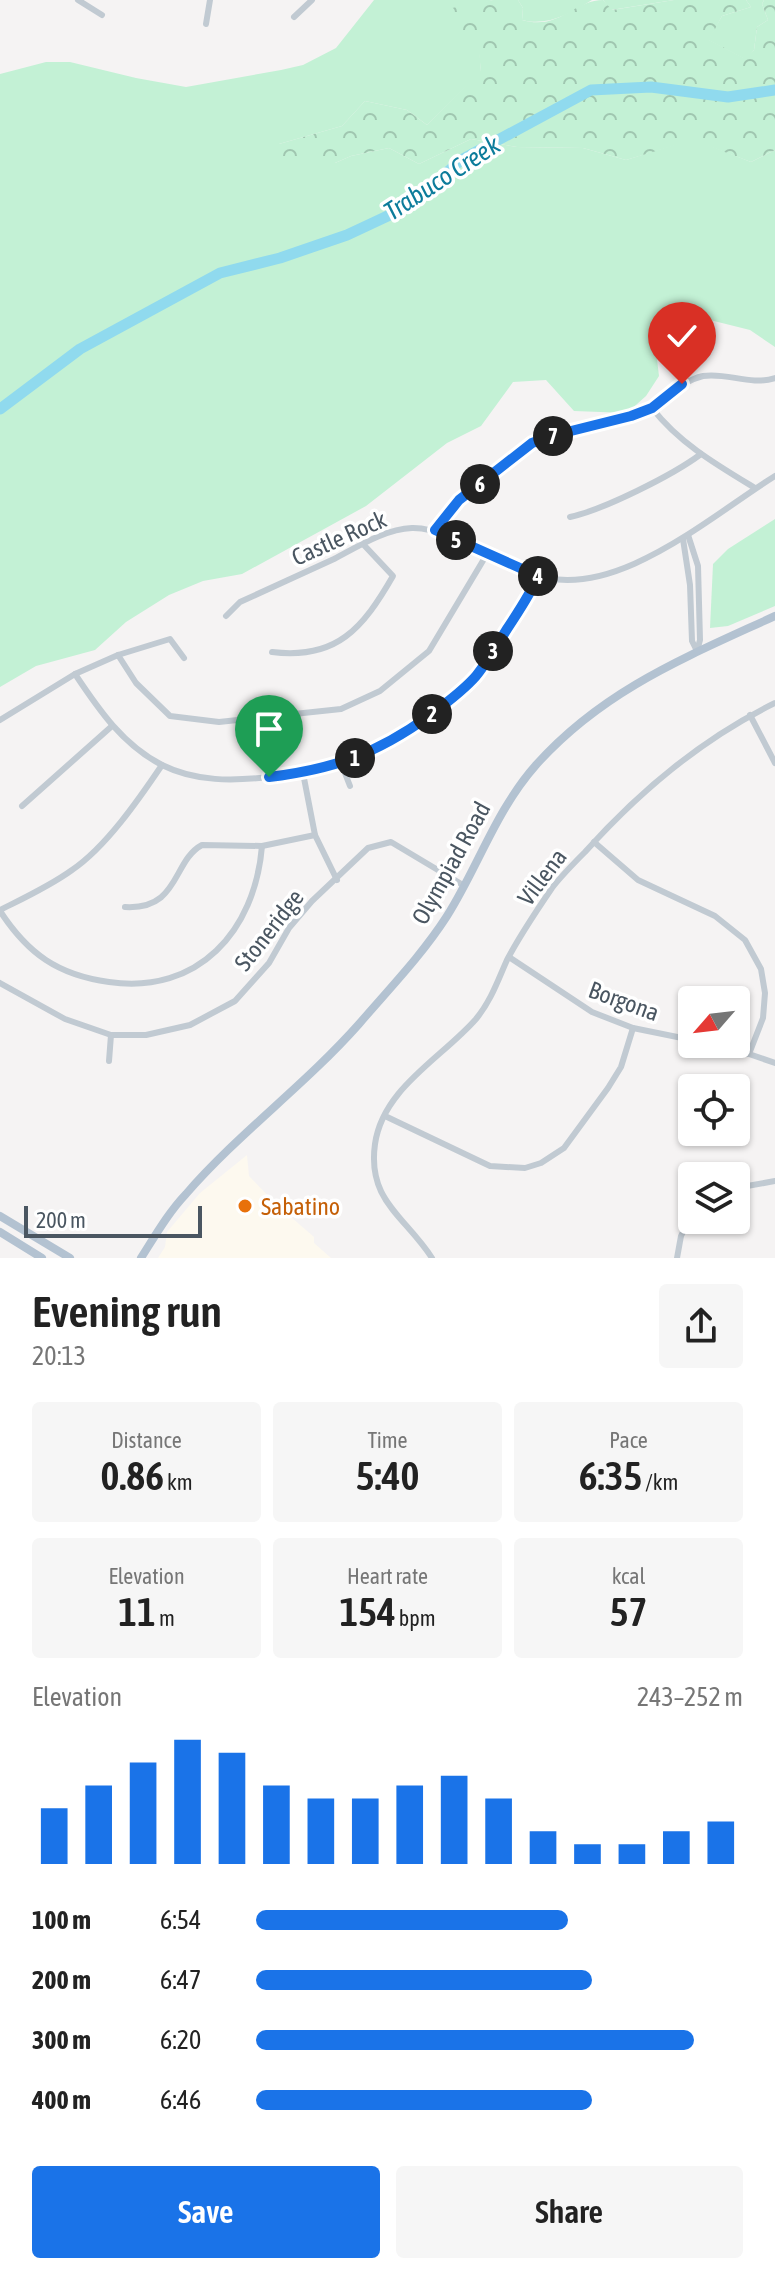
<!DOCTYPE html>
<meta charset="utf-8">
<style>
:root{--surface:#fff;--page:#f6f6f6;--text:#222;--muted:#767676;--accent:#1a73e8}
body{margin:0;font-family:"Asap Condensed",sans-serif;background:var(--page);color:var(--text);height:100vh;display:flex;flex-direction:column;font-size:30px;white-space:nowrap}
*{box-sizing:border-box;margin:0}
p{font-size:26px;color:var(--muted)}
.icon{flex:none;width:44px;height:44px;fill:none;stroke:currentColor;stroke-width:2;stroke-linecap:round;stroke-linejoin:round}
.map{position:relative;height:1258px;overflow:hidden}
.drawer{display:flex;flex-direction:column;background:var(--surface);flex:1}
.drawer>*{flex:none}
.needle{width:52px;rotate:242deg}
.buttons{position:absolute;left:678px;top:986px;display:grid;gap:16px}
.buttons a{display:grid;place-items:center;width:72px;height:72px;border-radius:8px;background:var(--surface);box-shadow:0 2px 6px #0004;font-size:40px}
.scale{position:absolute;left:24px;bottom:20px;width:178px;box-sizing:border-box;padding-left:8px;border:4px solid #4a5661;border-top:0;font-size:22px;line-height:28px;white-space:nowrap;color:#4a5661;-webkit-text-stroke:6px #fff;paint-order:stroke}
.pin{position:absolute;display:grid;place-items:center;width:68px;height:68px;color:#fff;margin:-82px -34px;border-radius:50% 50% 50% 0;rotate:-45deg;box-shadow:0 0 8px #0007}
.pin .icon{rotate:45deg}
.km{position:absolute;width:40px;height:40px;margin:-20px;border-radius:50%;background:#222;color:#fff;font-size:22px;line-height:40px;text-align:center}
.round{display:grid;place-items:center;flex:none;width:84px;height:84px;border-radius:8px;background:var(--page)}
.overview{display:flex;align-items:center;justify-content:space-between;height:136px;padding:0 32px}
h1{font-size:44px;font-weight:600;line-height:60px}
.figures{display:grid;grid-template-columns:repeat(3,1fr);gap:12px;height:136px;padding:8px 32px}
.figures div{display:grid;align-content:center;border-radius:8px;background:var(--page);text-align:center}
.figures b{font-size:40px;font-weight:600}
.figures small{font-size:22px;font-weight:400}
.figures p{font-size:22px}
.chart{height:224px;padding:16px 32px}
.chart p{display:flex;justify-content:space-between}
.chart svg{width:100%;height:144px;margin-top:8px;stroke:var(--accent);stroke-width:6}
.button{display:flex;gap:16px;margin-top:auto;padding:16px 32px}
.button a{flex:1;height:92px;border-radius:8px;background:var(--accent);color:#fff;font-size:32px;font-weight:600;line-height:92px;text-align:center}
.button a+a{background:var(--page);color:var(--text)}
ul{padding:0 32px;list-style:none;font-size:26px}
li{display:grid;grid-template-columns:128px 96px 1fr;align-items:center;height:60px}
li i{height:20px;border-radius:10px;background:var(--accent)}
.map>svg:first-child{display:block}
.commercial{fill:#fdf9ef}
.green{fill:#c3f1d5}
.forest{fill:url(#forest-crowns)}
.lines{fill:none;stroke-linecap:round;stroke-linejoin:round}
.river{stroke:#90daee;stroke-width:11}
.minor{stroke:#c1cad2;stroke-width:6}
.major{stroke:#b3c2d1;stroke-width:8}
.route-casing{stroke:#fff;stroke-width:16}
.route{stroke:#1a73e8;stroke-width:10}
.food-dot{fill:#e8710a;stroke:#fff;stroke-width:3}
.labels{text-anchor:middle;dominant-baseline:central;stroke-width:7;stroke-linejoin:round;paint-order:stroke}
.street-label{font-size:24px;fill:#4a5661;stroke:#fff}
.food-label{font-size:24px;fill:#c56008;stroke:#fff;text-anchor:start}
.water-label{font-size:26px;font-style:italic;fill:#0c7c9b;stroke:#fff}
</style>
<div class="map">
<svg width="775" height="1258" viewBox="0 0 775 1258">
<defs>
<pattern id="forest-crowns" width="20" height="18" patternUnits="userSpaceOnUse" patternTransform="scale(2)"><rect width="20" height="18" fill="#c3f1d5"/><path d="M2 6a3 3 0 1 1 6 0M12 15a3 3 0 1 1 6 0" fill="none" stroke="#a0c6b0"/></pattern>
</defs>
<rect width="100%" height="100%" fill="#f5f3f3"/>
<polygon class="commercial" points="247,1155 249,1176 276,1204 314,1237 314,1243 331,1258 158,1258 165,1247 167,1232 200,1193"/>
<g class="green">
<polygon points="374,0 493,0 476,5 481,72 427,125 407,110 365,101 342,126 279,144 335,163 351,156 389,148 419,164 471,139 517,147 583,148 626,160 693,139 751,162 775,150 775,347 750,330 690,315 655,343 659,376 646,396 627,413 574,411 546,380 513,382 481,426 447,443 366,506 242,574 203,581 169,595 126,622 95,650 36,666 0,687 0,74 46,62 70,62 136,78 186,87 281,70 303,65 336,48"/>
<path d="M 518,0 L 592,0 C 571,13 547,27 522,20 L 523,8 Z"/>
<polygon points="603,0 674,0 611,10"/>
<polygon points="746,0 764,0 762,4 768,20 757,27 754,50 745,59 708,40 722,16 751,7"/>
<polygon points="775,519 775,606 728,626 710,628 713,564 728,549"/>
</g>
<path class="forest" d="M 493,0 L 518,0 L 523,8 L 522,20 C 559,31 574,0 603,0 L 612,10 L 674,0 L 746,0 L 751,7 L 722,16 L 709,40 L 744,58 L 754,50 L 757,27 L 768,20 L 762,4 L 764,0 L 775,0 L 775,150 L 751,162 L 693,140 L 626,160 L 583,148 L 517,147 L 471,139 L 419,164 L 389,148 L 351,156 L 335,163 L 278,167 L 279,144 L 342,126 L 365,101 L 407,110 L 427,125 L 481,71 L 478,45 L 444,28 L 447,9 Z"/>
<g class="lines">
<polyline class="river" points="0,409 80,349 220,273 280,258 347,235 409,206 461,160 591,90 651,87 728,97 775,90"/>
<g class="minor">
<polyline points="78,0 102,15"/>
<polyline points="294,17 312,0"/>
<polyline points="206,24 210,0"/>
<path d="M 652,408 C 679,443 717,465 755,488"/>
<path d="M 570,517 C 603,510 673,475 701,454"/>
<path d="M 435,530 C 461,498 512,448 552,436 C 584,426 622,425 652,408 C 670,397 681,381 703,376 C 727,372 750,386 775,378"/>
<polyline points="688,535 698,566 700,640 697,651"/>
<polyline points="683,539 690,585 692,641 697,651"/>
<path d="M 226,616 L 240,602 C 271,588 303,573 334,559 C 357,547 385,529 412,528 C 444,527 499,560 531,573 C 610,606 712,515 775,476"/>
<path d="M 272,652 C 337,660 363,628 393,576 L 363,544"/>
<polyline points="118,655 136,683 170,716 219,722 341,709 380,691 429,651 487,554"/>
<path d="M 75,674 C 99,710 123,745 162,765 C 196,782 233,781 270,777 C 346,768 420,737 473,679 C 487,664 497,645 507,628 C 518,611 530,595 538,576"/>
<polyline points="750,715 775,763"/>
<polyline points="0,720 75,674 118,655 170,639 184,658"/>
<polyline points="341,763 350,786"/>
<polyline points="303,773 315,835 337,880"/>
<polyline points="22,806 112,726"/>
<polyline points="594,842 638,880 715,916 745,940 761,969 765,993 763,1018 749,1054"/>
<path d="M 125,907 C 180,910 172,861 202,845 L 262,846 L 315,835"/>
<path d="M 0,910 C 24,898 50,886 72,870 C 106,847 139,799 162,765"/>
<path d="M 0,911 C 28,954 58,975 109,982 C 198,995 255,931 262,846"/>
<polyline points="509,957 592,1012 633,1028 692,1040"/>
<polyline points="0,983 65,1019 111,1035 146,1035 190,1025 235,1001 269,963 289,928 312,901 368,848 391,842 463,885"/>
<polyline points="709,1044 749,1054 775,1063"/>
<polyline points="109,1061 111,1035"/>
<polyline points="385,1116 490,1166 525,1168 541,1163 564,1148 608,1088 621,1067 633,1028"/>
<polyline points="736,1188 775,1181"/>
<path d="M 432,1258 C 405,1216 367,1201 375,1144 C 383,1088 442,1058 476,1019 C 491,1001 498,980 507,960 C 520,935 537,910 552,888 C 562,875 574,863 585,852 C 638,793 703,738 775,703"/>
<polyline points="677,1258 681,1236 692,1214"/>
</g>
<g class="major">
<polyline points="0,1216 70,1258"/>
<polyline points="0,1232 42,1258"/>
<path d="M 141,1258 C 155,1236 168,1213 186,1194 C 239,1133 305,1085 359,1024 C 389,989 422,955 447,916 C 478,867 496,810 536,765 C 603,690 686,657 775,616"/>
</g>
</g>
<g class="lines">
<defs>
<path id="route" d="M 269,777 C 334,769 376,754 429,716 C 445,704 463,691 476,676 C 488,661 497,645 507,629 C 518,612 530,595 538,576 L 435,530 L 459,500 L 532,443 L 551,436 L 631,416 L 652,408 L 682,384"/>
</defs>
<use href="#route" class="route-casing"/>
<use href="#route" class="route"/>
</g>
<circle class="food-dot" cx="245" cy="1206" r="8"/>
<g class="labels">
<g class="street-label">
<text transform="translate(339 538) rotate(-24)">Castle Rock</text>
<text transform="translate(451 863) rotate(-61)">Olympiad Road</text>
<text transform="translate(542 877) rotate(-53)">Villena</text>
<text transform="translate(269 930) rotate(-52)">Stoneridge</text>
<text transform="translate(624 1001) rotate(20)">Borgona</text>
</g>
<g class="food-label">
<text x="261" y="1206">Sabatino</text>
</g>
<g class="water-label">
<text transform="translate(442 178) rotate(-33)">Trabuco Creek</text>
</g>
</g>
</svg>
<div class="buttons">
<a><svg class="needle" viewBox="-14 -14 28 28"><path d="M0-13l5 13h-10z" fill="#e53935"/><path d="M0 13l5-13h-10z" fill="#767676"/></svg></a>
<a><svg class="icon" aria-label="locate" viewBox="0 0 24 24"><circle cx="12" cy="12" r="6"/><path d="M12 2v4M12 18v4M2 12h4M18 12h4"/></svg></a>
<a><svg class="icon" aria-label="layers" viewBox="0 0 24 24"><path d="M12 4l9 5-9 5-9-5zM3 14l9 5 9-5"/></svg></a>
</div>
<div class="scale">200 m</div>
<div class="pin" style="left:269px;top:777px;background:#1e9e55"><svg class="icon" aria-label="arrive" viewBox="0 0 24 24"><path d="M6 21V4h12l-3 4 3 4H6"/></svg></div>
<div class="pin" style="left:682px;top:384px;background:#d93025"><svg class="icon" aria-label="check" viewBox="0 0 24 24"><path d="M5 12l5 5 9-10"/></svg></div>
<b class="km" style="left:355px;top:758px">1</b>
<b class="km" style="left:432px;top:714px">2</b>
<b class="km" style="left:493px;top:651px">3</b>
<b class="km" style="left:538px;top:576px">4</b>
<b class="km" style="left:456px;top:540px">5</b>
<b class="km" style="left:480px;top:484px">6</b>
<b class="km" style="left:553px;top:436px">7</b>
</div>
<section class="drawer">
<div class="overview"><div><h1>Evening run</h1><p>20:13</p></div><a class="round"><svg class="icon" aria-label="share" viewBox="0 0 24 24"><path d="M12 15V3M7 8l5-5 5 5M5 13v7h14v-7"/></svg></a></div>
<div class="figures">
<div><p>Distance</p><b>0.86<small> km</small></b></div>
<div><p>Time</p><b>5:40</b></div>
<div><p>Pace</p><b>6:35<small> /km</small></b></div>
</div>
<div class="figures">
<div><p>Elevation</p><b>11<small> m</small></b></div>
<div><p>Heart rate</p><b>154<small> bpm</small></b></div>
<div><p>kcal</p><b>57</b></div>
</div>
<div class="chart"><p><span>Elevation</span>243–252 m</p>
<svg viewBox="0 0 160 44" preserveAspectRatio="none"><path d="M5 44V27M15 44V20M25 44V13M35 44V6M45 44V10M55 44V20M65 44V24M75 44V24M85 44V20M95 44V17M105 44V24M115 44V34M125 44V38M135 44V38M145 44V34M155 44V31"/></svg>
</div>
<ul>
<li><b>100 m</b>6:54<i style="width:64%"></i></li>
<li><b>200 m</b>6:47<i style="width:69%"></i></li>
<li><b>300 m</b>6:20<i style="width:90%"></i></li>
<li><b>400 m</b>6:46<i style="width:69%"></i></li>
</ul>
<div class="button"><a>Save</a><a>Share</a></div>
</section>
